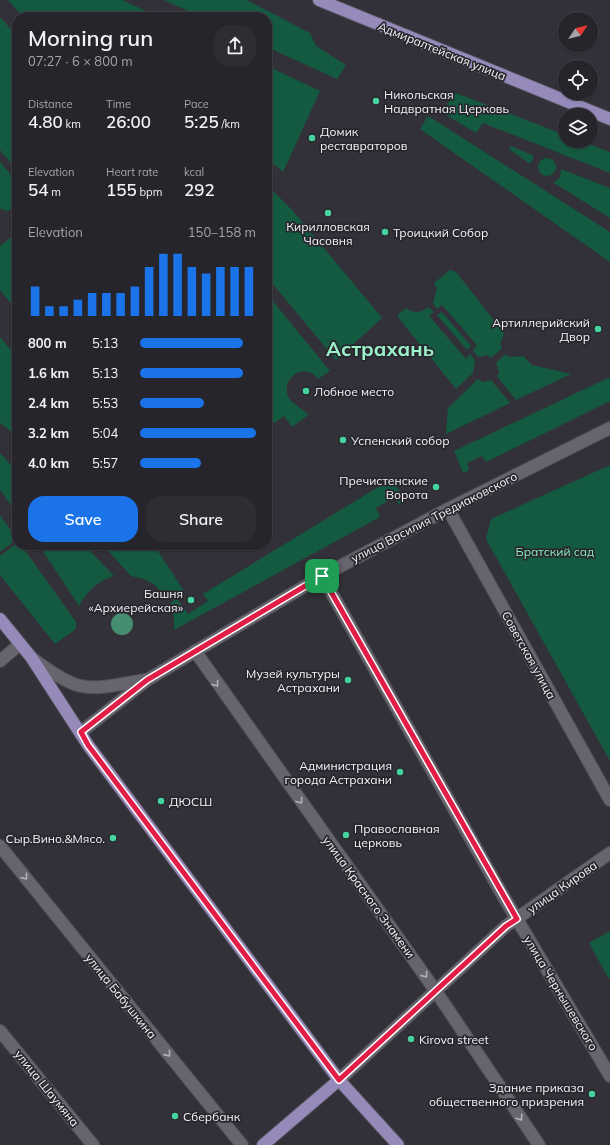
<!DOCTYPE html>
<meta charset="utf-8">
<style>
:root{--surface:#26252b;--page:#2e2d33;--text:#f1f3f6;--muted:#a4a5a9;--line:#424247;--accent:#1a73e8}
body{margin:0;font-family:Mulish,sans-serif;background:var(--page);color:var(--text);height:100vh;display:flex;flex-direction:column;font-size:15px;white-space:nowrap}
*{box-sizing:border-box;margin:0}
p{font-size:13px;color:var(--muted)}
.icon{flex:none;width:22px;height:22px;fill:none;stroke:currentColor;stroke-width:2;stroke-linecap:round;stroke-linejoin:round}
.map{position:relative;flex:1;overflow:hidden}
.panel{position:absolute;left:12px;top:12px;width:260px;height:538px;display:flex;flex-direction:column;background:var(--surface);border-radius:16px;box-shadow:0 1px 3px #0004,0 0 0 1px var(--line)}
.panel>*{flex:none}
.needle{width:26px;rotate:55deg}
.controls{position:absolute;left:558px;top:12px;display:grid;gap:8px}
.controls a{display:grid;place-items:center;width:40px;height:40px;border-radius:50%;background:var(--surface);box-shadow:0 1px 3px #0004,0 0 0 1px var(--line);font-size:20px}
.pin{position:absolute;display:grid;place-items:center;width:34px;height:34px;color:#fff;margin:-17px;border-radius:8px;box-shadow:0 2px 6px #0006}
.round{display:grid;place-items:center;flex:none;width:42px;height:42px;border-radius:16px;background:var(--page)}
.summary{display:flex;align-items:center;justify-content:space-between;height:68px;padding:0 16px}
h1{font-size:22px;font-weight:600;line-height:30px}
.stats{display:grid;grid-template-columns:repeat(3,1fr);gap:6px;height:68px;padding:4px 16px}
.stats div{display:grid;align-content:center}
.stats b{font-size:17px;font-weight:600}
.stats small{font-size:11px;font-weight:400}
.stats p{font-size:11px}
.chart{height:112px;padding:8px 16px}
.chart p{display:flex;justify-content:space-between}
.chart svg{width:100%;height:72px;margin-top:4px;stroke:var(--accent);stroke-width:6}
.cta{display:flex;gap:8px;margin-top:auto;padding:8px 16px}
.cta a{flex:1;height:46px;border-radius:16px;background:var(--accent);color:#fff;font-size:16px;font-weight:600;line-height:46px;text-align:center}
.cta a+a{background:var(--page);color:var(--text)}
ul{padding:0 16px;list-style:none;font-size:13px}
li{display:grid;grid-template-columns:64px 48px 1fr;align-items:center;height:30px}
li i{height:10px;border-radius:5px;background:var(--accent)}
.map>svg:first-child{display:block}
.green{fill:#135a41}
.water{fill:#478e70}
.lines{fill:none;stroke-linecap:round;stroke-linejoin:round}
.minor-casing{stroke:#4e4d54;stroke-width:14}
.major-casing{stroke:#4e4d54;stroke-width:14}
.minor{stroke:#66646d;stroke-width:12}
.major{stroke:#958ab9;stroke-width:12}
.oneway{stroke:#b4b3b9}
.route-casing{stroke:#fff;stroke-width:8}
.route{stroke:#e11d48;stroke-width:5}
.poi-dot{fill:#45d49f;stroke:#29272e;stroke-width:1.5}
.labels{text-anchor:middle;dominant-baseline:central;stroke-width:3.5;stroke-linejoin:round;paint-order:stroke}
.street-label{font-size:12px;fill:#f4f3f8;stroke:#29272e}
.poi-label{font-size:12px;fill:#f4f3f8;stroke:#29272e;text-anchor:start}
.park-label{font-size:12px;fill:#85ecbf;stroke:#29272e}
.town-label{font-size:20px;font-weight:bold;fill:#9bf1ca;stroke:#29272e}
</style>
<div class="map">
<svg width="610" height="1145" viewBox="0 0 610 1145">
<rect width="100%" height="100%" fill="#323139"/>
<g class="green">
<polygon points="8,0 122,0 159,17 23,17"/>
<polygon points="164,0 247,0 310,33 316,46 346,65 337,79 267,47 267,17 201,17"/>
<polygon points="0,17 17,36 17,170 0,150"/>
<polygon points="267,66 320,91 283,172 267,158"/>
<polygon points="456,93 565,135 565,141 581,141 610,152 610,173 483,123 476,133 441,112"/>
<polygon points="428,116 610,232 610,262 420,129"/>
<polygon points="511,146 534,156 530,164 509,149"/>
<circle cx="547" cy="167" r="9"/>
<polygon points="0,162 17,182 17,208 6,211 0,208"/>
<polygon points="561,169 610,188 610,218 554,183 560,177"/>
<polygon points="267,185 293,211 382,318 336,360 267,277"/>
<polygon points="17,233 17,311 0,290 0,246"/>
<polygon points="450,270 456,272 504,333 500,344 502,348 491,358 487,355 478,357 473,351 477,345 442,305 437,309 433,303 437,289 434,283"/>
<path d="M 267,294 L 330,371 L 318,379 C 305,360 279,379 289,398 C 294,406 303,408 308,415 L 292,427 L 284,416 L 274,423 L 267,413 L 267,365 L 270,363 L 267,358 Z"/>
<path d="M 429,307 L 434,312 L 429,316 L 466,359 L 470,354 L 475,360 L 473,373 L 456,389 L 397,316 L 406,308 C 414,314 420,313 429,307 Z"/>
<polygon points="442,312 471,346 467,350 437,315"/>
<polygon points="0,337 17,357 17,448 13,433 0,423"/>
<polygon points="505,354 510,357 523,356 532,365 571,374 516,400 497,376 499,372 496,363"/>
<polygon points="610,377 610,401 486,462 482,456 467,463 469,470 463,473 454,451"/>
<polygon points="478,379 483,382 491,380 510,403 446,434 448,408"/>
<polygon points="0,453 17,472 17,514 0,490"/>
<polygon points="610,465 610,761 486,539 491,519"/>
<polygon points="393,478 404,502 399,505 395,497 376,508 380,517 174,630 174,617 170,604 174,600 170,594 165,596 155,585 144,579 131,576 103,545 154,545 184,591 176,597 188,614 208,601 203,594"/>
<polygon points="0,515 17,539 0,552"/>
<polygon points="17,543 17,545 21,545 76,622 76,629 55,644 0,575 0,556"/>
<path d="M 39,545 L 84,545 L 114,576 C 98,581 87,591 79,606 Z"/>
<polygon points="610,931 610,978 609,979 589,943"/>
</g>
<circle class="water" cx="122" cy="624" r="11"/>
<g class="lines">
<defs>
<g id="minor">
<polyline points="448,509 610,800"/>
<polyline points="322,576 502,894 610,1076"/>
<polyline points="195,651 435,990 539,1145"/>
<path d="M 32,658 C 45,668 59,678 74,684 C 95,692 124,683 145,680"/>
<polyline points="0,661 20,644"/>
<polyline points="81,732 147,680 322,576 448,509 610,428"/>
<polyline points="0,846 242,1145"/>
<polyline points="0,1031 93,1145"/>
<polyline points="339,1080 506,926 610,853"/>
</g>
<g id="major">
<polyline points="319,0 610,119"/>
<polyline points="0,619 31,657 88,745 339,1080 398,1145"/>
<polyline points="263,1145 339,1080"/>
</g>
</defs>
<use href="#minor" class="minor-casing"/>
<use href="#major" class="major-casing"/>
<use href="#minor" class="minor"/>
<use href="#major" class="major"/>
</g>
<defs><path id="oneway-chevron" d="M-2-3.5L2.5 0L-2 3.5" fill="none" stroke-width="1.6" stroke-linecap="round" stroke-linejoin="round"/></defs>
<g class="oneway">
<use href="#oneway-chevron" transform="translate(216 684) rotate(54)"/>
<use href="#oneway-chevron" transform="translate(300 801) rotate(54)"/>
<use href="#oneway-chevron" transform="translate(25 877) rotate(51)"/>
<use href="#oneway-chevron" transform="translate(425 975) rotate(54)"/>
<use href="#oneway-chevron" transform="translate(168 1054) rotate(51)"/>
<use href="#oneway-chevron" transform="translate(520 1118) rotate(56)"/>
</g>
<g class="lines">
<defs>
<polygon id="route" points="322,576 517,919 506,926 339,1080 88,745 81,732 147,680"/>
</defs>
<use href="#route" class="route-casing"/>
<use href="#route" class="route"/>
</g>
<g class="poi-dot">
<circle cx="376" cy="101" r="4"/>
<circle cx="312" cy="138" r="4"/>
<circle cx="328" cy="213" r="4"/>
<circle cx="385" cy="232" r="4"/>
<circle cx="598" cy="329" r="4"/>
<circle cx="306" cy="391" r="4"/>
<circle cx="343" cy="440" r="4"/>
<circle cx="436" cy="487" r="4"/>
<circle cx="191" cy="600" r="4"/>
<circle cx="348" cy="680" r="4"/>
<circle cx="400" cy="772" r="4"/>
<circle cx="161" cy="801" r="4"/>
<circle cx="346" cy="835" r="4"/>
<circle cx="113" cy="838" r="4"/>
<circle cx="411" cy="1039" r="4"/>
<circle cx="592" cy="1094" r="4"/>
<circle cx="175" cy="1116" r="4"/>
</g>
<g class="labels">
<g class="street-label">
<text transform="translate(442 51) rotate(22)">Адмиралтейская улица</text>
<text transform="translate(434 517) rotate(-27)">улица Василия Тредиаковского</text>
<text transform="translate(529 655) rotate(61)">Советская улица</text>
<text transform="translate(562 887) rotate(-35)">улица Кирова</text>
<text transform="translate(369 897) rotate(54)">улица Красного Знамени</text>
<text transform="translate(561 993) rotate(59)">улица Чернышевского</text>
<text transform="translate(121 996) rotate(51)">улица Бабушкина</text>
<text transform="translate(47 1088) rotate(51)">улица Шаумяна</text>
</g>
<g class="poi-label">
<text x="384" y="94">Никольская<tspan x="384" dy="14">Надвратная Церковь</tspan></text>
<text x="320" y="131">Домик<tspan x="320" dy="14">реставраторов</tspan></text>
<text x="328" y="226" text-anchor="middle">Кирилловская<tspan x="328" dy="14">Часовня</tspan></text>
<text x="393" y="232">Троицкий Собор</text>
<text x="590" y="322" text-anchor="end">Артиллерийский<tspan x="590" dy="14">Двор</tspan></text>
<text x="314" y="391">Лобное место</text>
<text x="351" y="440">Успенский собор</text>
<text x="428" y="480" text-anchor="end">Пречистенские<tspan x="428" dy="14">Ворота</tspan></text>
<text x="183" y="593" text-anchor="end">Башня<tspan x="183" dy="14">«Архиерейская»</tspan></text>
<text x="340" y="673" text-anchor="end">Музей культуры<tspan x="340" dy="14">Астрахани</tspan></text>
<text x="392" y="765" text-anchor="end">Администрация<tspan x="392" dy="14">города Астрахани</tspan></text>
<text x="169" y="801">ДЮСШ</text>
<text x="354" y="828">Православная<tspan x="354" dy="14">церковь</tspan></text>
<text x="105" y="838" text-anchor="end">Сыр.Вино.&amp;Мясо.</text>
<text x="419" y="1039">Kirova street</text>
<text x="584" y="1087" text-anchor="end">Здание приказа<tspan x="584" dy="14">общественного призрения</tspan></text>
<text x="183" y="1116">Сбербанк</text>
</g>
<g class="park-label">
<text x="555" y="551">Братский сад</text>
</g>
<g class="town-label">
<text x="380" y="348">Астрахань</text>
</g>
</g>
</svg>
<div class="controls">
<a><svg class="needle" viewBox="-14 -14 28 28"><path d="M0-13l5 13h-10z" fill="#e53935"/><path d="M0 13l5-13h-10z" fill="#a4a5a9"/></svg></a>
<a><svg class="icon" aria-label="locate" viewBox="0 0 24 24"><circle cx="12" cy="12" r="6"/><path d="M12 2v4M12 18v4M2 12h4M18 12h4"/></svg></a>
<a><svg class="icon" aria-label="layers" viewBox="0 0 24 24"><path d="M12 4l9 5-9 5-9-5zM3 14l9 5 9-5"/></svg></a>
</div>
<div class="pin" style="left:322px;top:576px;background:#1e9e55"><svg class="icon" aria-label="arrive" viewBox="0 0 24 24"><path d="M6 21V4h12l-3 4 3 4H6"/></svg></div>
<section class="panel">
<div class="summary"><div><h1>Morning run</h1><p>07:27 · 6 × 800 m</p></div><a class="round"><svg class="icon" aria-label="share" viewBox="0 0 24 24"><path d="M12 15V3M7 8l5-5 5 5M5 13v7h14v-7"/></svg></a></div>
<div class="stats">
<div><p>Distance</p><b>4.80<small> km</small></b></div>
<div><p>Time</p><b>26:00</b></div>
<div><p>Pace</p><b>5:25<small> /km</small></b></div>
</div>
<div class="stats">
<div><p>Elevation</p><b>54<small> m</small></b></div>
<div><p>Heart rate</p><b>155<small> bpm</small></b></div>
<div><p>kcal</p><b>292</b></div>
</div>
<div class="chart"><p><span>Elevation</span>150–158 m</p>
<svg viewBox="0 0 160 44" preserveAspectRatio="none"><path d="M5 44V26M15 44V38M25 44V38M35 44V34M45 44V30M55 44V30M65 44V30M75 44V26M85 44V14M95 44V6M105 44V6M115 44V14M125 44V18M135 44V14M145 44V14M155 44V14"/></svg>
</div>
<ul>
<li><b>800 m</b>5:13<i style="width:89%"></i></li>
<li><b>1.6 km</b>5:13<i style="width:89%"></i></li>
<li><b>2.4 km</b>5:53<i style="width:55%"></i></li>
<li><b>3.2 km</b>5:04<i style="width:100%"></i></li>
<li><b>4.0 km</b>5:57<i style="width:53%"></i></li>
</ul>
<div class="cta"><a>Save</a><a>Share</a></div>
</section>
</div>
